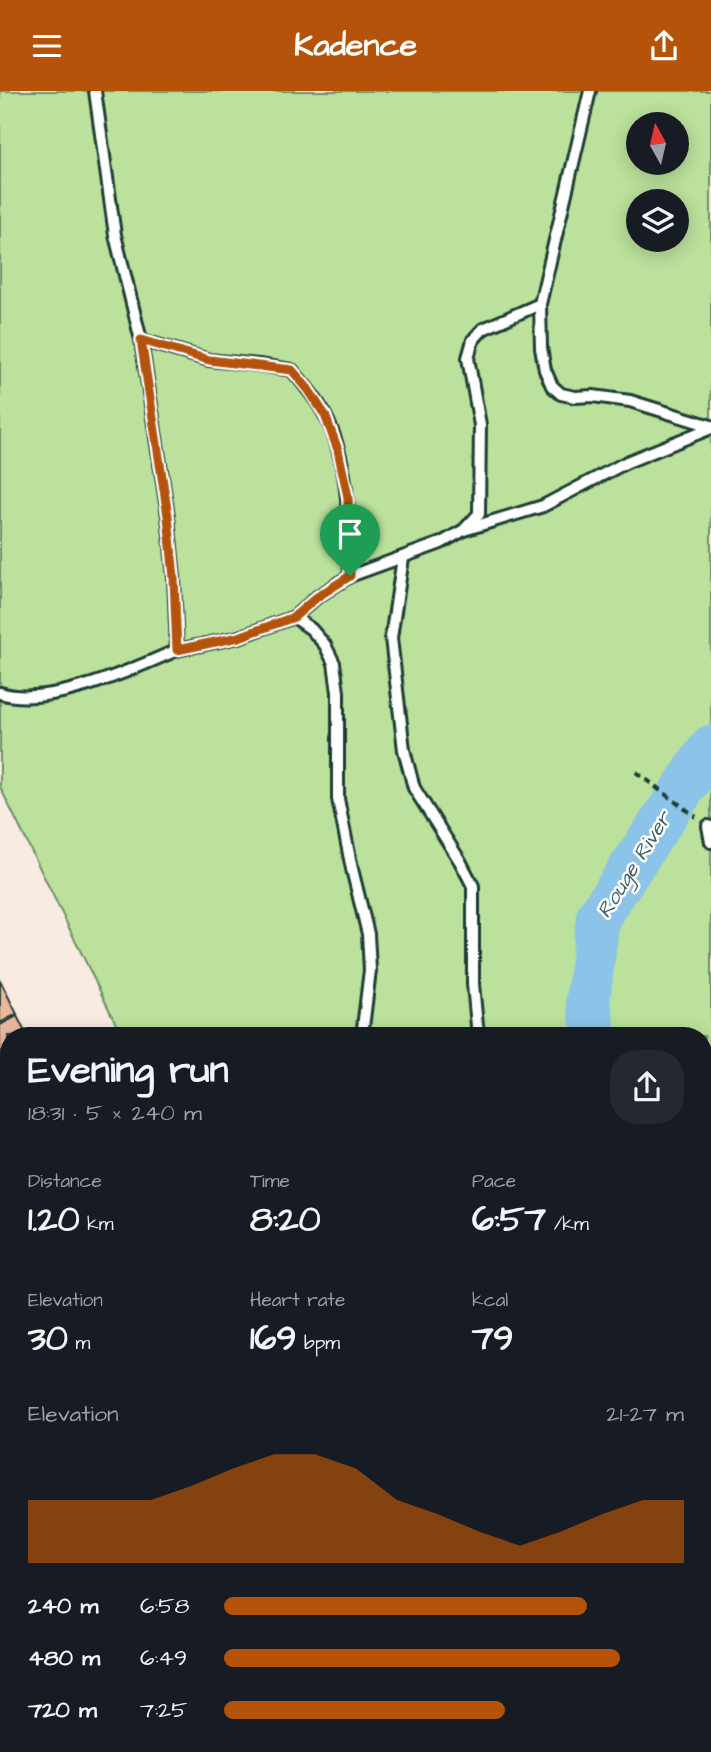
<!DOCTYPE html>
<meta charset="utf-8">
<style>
:root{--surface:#171b24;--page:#242831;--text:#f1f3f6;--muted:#9ea1a6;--accent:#b45309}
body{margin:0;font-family:"Architects Daughter",sans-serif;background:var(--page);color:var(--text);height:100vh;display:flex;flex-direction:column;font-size:26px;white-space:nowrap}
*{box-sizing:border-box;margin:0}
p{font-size:23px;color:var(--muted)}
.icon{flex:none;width:38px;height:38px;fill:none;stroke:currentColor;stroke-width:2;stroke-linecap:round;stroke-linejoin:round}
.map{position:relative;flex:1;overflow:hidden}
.details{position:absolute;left:0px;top:936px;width:712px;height:726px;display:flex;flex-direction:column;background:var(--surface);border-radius:28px 28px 0 0;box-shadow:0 4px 18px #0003}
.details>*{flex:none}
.needle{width:46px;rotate:352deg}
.fabs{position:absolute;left:626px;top:21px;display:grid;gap:14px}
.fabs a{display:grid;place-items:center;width:63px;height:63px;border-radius:50%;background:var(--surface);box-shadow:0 4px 18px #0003;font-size:35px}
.pin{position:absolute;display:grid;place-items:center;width:60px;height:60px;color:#fff;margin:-72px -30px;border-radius:50% 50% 50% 0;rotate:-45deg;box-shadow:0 0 7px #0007}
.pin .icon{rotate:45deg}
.round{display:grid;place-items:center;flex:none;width:74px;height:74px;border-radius:28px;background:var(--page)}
.head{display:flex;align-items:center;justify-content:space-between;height:119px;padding:0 28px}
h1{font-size:38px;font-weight:800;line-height:52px}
.metrics{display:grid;grid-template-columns:repeat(3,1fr);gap:10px;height:119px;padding:7px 28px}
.metrics div{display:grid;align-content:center}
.metrics b{font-size:35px;font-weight:800}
.metrics small{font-size:19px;font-weight:400}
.metrics p{font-size:19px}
.chart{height:196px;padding:14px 28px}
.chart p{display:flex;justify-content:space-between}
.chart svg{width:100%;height:126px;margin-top:7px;fill:var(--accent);opacity:.7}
ul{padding:0 28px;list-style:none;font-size:23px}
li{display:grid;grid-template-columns:112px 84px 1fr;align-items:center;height:52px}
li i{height:18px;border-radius:9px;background:var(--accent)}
header{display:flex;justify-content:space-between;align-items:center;height:91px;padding:0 28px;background:var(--accent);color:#fff;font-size:32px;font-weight:800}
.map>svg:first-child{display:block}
.green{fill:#bbe19c;stroke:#6d8f68;stroke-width:2;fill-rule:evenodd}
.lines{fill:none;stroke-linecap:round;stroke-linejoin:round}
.river{stroke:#8bc3e9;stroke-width:44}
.building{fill:#ecb89f;stroke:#1f3d34;stroke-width:2}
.lane-casing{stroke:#1f3d34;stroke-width:16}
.street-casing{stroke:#1f3d34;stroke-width:28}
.secondary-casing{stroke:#1f3d34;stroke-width:37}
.path{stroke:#1f3d34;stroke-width:4.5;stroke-dasharray:7 5;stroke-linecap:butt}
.lane{stroke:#fff;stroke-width:10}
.street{stroke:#fff;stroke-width:23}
.secondary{stroke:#fff;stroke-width:32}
.route-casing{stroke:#fff;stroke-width:14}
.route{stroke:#b45309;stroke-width:9}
.labels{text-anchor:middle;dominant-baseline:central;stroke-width:5;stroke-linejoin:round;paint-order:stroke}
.water-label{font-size:21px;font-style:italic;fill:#3a5e61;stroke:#fff}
</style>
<header><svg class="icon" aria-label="menu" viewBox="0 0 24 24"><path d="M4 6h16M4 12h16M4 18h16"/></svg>Kadence<svg class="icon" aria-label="share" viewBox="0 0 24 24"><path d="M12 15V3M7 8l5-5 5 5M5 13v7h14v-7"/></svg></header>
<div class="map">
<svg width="711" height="1661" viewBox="0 0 711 1661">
<rect width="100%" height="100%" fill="#f9eae2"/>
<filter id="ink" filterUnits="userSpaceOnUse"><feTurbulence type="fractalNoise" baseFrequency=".0143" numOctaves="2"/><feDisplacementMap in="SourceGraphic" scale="14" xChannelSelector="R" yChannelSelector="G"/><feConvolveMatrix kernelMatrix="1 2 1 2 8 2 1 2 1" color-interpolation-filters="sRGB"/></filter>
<g filter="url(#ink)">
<path class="green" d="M 0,0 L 711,0 L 711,1661 L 472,1661 L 469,1654 L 704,1654 L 704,945 L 122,945 L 0,696 ZM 639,33 L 677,33 L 677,72 L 639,72 ZM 639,110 L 677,110 L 677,149 L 639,149 Z"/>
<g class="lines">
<g class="river">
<polyline points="595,945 588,909 598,826 711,656"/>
<polyline points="704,1281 711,1291"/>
</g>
</g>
<g class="building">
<polygon points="0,889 17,923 0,932"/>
<polygon points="17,925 27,945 9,945 9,988 0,992 0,934"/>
<polygon points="9,994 9,1035 6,1030 1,1033 0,1031 0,998"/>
<polygon points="9,1169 9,1241 3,1243 0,1237 0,1178 9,1174 7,1170"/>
<polygon points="9,1299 9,1325 0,1306 0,1303"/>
<polygon points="0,1311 9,1330 9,1357 0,1361"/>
<polygon points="1,1489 9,1508 9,1537 0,1541"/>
<polygon points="5,1603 9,1611 9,1654 26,1654 17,1658 18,1661 0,1661 0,1605"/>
<polygon points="286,1654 316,1654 318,1661 279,1661 277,1658"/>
</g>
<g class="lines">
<defs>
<g id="lane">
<path d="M 95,0 L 115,144 L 141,249 L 209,269 L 259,274 L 292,279 C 304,293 316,307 325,324 C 350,373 349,431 350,485 L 441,452 L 464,439 L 479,423 L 480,334 L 468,267 L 473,249 L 483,238 L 540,213 L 590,0"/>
<polyline points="540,213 541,257 545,279 552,295 561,303 575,306 593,305 630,310 711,335"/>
<polyline points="141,249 168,425 174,487 177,559 239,546 294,526 317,506 350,485"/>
<polyline points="467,438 543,415 627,371 711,337"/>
<polyline points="403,467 391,547 404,659 414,697 460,770 473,795 473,893 477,935 480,945"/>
<polyline points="294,526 311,538 325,554 334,572 338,601 338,708 352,778 368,843 370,879 362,945"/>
<path d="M 0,602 C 49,617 131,579 177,559"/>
<polyline points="711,736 708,735 711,751"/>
<polyline points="500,1654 504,1661"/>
</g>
<polyline id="street" points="126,1661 142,1654"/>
<g id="secondary">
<polyline points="0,1423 9,1419"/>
<polyline points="391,1654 398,1661"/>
</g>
</defs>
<use href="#lane" class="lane-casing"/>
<use href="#street" class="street-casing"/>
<use href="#secondary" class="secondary-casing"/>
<polyline class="path" points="636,681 696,726"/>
<use href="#lane" class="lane"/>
<use href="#street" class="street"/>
<use href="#secondary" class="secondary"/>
</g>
</g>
<g class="lines" filter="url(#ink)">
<defs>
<polygon id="route" points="141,249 209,269 292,279 308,298 325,324 338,359 348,406 350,485 317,506 294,526 239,546 177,559 174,487 168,425"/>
</defs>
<use href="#route" class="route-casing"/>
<use href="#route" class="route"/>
</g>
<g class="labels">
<g class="water-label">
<text transform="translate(634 774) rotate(-58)">Rouge River</text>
</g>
</g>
</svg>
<div class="fabs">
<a><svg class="needle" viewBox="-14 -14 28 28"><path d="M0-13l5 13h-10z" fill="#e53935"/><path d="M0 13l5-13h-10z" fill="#9ea1a6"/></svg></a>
<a><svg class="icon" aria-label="layers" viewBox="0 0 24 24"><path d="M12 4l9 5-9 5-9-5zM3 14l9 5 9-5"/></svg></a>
</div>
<div class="pin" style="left:350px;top:485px;background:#1e9e55"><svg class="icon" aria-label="arrive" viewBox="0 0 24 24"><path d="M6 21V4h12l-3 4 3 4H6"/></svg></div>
<section class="details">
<div class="head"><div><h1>Evening run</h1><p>18:31 · 5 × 240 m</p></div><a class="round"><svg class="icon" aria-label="share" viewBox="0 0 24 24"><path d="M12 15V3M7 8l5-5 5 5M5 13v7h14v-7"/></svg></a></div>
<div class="metrics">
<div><p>Distance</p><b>1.20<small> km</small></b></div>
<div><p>Time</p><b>8:20</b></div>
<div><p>Pace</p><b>6:57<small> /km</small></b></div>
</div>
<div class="metrics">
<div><p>Elevation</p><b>30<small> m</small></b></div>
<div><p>Heart rate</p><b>169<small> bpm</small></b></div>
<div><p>kcal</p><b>79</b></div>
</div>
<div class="chart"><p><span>Elevation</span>21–27 m</p>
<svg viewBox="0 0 160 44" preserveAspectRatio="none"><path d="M0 44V22L10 22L20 22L30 22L40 17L50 11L60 6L70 6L80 11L90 22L100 27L110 33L120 38L130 33L140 27L150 22L160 22V44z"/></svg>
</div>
<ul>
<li><b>240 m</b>6:58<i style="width:79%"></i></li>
<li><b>480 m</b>6:49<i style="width:86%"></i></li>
<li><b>720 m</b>7:25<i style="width:61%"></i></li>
</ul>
</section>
</div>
